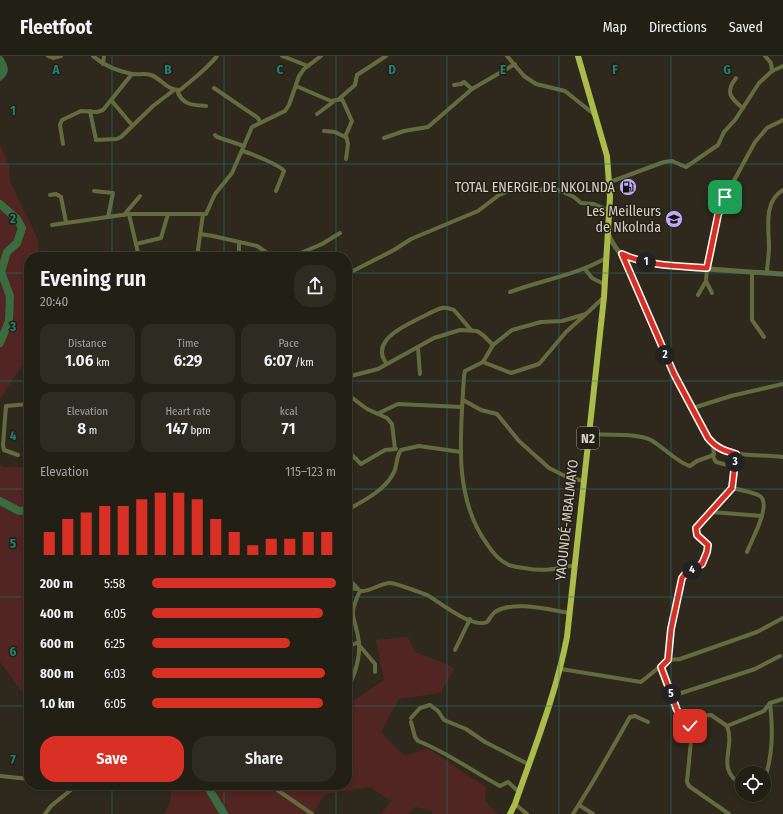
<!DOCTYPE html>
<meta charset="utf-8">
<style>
:root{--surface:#221f15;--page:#2e2c22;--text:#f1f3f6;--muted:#a2a2a0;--line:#3f3d34;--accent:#d93025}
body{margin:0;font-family:"Fira Sans Condensed",sans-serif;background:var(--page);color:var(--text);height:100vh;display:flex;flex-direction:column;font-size:15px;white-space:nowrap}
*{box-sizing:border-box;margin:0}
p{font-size:13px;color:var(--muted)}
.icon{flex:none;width:22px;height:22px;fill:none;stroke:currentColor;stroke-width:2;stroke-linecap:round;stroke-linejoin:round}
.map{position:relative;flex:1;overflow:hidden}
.drawer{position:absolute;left:24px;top:196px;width:328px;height:538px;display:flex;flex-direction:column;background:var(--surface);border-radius:16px;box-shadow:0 2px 6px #0003,0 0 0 1px var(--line)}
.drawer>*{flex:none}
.fabs{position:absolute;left:735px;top:710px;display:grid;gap:8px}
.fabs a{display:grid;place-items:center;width:36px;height:36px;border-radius:50%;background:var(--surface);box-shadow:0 2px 6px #0003,0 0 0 1px var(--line);font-size:20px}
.pin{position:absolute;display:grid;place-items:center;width:34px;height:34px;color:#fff;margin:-17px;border-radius:8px;box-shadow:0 2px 6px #0006}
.km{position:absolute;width:20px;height:20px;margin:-10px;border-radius:50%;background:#222;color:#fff;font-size:11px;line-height:20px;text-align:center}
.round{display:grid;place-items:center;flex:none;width:42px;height:42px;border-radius:16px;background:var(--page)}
.overview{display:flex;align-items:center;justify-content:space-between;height:68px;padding:0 16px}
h1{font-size:22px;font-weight:600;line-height:30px}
.figures{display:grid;grid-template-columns:repeat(3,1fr);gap:6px;height:68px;padding:4px 16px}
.figures div{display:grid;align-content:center;border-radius:10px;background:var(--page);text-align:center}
.figures b{font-size:17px;font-weight:600}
.figures small{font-size:11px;font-weight:400}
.figures p{font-size:11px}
.chart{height:112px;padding:8px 16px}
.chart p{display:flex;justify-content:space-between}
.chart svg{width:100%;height:72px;margin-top:4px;stroke:var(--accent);stroke-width:6}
.button{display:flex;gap:8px;margin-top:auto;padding:8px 16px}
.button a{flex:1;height:46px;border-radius:16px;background:var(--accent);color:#fff;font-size:16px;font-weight:600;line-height:46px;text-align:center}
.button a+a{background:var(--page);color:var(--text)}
ul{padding:0 16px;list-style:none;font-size:13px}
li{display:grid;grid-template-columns:64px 48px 1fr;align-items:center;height:30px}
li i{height:10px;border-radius:5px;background:var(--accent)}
header{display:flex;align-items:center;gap:24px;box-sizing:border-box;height:56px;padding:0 20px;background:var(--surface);border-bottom:1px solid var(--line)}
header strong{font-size:19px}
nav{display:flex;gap:22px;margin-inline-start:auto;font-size:14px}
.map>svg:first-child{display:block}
.green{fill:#512521}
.water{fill:#3a6c3f}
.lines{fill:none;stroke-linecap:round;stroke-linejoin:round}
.river{stroke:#3a6c3f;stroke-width:8}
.minor{stroke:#646c3f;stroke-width:4}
.tertiary{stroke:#646c3f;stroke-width:5}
.trunk{stroke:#abbb4c;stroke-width:6}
.route-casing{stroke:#fff;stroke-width:8}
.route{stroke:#d93025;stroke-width:5}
.grid{fill:none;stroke:#237f77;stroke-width:1;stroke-opacity:0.55}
.labels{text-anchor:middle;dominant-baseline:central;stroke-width:3;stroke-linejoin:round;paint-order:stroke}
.shield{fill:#241f13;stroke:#a09c92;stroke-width:1}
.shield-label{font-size:13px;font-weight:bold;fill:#d5d1c9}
.poi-label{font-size:14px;fill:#d5d1c9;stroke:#241f13;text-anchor:end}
.street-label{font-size:14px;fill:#d5d1c9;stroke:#241f13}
.grid-label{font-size:13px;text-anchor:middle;font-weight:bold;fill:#237f77;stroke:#241f13;stroke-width:3;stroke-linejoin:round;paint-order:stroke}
</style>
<header>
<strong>Fleetfoot</strong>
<nav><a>Map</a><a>Directions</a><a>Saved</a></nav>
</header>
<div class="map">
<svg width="783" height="758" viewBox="0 0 783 758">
<rect width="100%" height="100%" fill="#2e291c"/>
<g class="green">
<polygon points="0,88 9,109 10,125 38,184 39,201 29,201 29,299 0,343"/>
<polygon points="0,409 3,411 29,411 29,645 0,606"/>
<path d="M 408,581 L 415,596 C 429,602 443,604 454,613 L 441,637 L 399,643 L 381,676 L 405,700 L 427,692 L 486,731 L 485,745 L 498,758 L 432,758 L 432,755 L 415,751 L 408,758 L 381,758 L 391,745 L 370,731 L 325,738 L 313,758 L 164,758 L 170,747 L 172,729 L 347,729 L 347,649 L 384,624 L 376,584 Z"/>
</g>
<path class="water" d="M 0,0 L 2,0 C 9,10 11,18 0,25 Z"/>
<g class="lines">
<g class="river">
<polyline points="0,148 17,163 22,172 17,187 7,196 1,216 10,240 9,265 0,287"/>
<polyline points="0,445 19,455 29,454"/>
<polyline points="209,729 209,733 224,758"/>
</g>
<g class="minor">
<polyline points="48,0 53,2 61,0"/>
<path d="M 93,0 C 104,10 118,15 132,18 C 138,19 145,17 151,19 C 162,23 166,34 180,34 C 193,23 207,13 217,0"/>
<polyline points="282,0 308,10"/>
<polyline points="507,0 524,20 536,28 565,35 595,59"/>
<polyline points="103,8 104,0"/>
<polyline points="772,15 783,10"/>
<path d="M 736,22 C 725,36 730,42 743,52"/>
<polyline points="454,29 461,28 464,26 472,33 515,8"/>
<polyline points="296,30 331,45 342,43 352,65 345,81 335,76 324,75"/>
<polyline points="214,32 258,62 260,66"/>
<path d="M 177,34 C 182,49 192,49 206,50"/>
<polyline points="340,42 355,29 357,19 386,0"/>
<polyline points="111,44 132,69"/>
<polyline points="90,55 96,84 117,83 121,81 153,50 174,34"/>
<polyline points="317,58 333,46"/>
<polyline points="215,79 217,81 244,90"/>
<polyline points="384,82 404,75 428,71 472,33"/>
<polyline points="63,88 60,69 62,64 81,55 97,56 103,54 132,18"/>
<path d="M 242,95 C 250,97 280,109 284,115 L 276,135"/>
<polyline points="346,103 348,88 346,80"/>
<polyline points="610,126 664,106 672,105 686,111 718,89 724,76 735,64 759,27 772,15 771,7 765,0"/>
<polyline points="94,135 113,137 108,161"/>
<polyline points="50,139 56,138 61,141 66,166"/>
<polyline points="129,158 139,201"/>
<polyline points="124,159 140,140"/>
<polyline points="52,169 129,158 206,158 215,138 232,117 252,71 285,55 289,49 299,20 304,13 321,0"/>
<polyline points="200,178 213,180 257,190 273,201"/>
<polyline points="136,188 161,182 168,158"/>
<path d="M 622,198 L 674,318 L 713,389 C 735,402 759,398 783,401"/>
<polyline points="197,201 203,158"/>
<polyline points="239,201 239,186"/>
<polyline points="291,201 322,188 340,177"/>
<polyline points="585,213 592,222 604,228"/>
<polyline points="752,216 752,264 764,281"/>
<path d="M 767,217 C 767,209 769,200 769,192 C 769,172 763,146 783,134"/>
<polyline points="347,218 394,194 411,183 478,155 499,139 521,130 535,135 550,132 561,135 574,141 581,147 594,148 610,155"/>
<polyline points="706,225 712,237"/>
<path d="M 510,236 C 542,224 577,219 606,202"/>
<polyline points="698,239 706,225 707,212 718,159 725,141 755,86 767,72 783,64"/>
<polyline points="418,292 420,318"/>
<polyline points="483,306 511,317 539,308 566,276 585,259"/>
<path d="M 386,307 C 370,284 406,269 422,261 C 428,258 435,254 442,252 C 446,251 450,253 454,254 L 471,274"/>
<polyline points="347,321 378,313 434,282 460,274 477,275 483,279 493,289"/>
<polyline points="347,338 367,353 387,362 392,368 395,393"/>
<polyline points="463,344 481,354 497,358 519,385 549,412 565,420 583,425"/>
<polyline points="693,352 731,340 783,328"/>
<polyline points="379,357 398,348 462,351"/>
<path d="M 588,378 C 605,379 636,377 651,384 C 663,391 678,407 690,410 L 697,405 L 714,399 L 713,389"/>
<polyline points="347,394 361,408 385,394 396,393"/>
<polyline points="18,399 4,394 3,389 6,350 29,348"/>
<polyline points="712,399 716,406 735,411"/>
<path d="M 732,432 C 740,434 753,436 760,440 C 772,449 751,485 747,496"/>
<path d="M 347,454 C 363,445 384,435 393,418 C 398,410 395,402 401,394 L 419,390 L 461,396"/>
<polyline points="711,456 762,460"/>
<path d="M 575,509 C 554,513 545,516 524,512 C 519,511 513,511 509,509 C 500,505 492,496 487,488 C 452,440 461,376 464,320 L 465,315 L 483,306 L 493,289 L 512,274 L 541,266 L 562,265 L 586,258 L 604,241"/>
<path d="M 347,521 L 360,535 C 370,536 379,528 389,527 C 394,526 421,537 427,539 C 440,546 472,573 487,566 C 490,563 491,559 495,556 C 513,544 550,554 570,557"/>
<polyline points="347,532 357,533"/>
<polyline points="359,589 375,608 375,616"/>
<polyline points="347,591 359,586"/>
<polyline points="455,594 470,563"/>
<polyline points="668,604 680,603 757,576 783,562"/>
<polyline points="661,611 677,654 690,670 691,685 687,726 689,730 729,758"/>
<polyline points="561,613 641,626 668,604 671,573 682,522 686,517 702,508 707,496 707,489 697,479 696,472 732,432 736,398"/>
<path d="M 348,632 C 355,618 360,604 359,588 C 357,561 346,564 360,535"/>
<polyline points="672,640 755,613 780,600"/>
<path d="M 684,661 L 711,659 L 727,670 C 736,693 714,712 742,729"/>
<polyline points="411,662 420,652 430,649 438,655 444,664 466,673 485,686 528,708"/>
<path d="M 411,666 L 415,681 L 418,685 C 447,696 472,715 500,730 L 508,726 L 519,736"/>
<polyline points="727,670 764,655 770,647 783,643"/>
<polyline points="0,720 29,723"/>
<path d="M 764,726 C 773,699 773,675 770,647"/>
<polyline points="270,729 312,758"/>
<polyline points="515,748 527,758"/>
<polyline points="579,749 593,758"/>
<polyline points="45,758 51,750 77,729"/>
<polyline points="573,758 594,724 630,661 635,660 648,666"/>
</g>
<path class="tertiary" d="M 609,180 C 612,186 616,193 621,198 C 638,211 755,216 783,218"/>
<path class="trunk" d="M 510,758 L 515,748 C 534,693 556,638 567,581 L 604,241 L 610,141 L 607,100 L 578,0"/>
</g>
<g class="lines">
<defs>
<path id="route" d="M 690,670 L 677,654 L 661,611 L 668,604 L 671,573 L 682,522 L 686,517 L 702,508 L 707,496 L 708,489 L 697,479 L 696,472 L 732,432 L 736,398 C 725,395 716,392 708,382 L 674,318 L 622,198 C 647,210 679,210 707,212 L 718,159 L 725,141"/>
</defs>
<use href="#route" class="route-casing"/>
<use href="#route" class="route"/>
</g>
<path class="grid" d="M 112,0 L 112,201M 224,0 L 224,201M 336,0 L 336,201M 447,0 L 447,758M 559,0 L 559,758M 671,0 L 671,758M 0,108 L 783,108M 0,217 L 29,217M 347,217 L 783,217M 0,325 L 29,325M 347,325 L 783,325M 0,433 L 29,433M 347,433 L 783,433M 0,541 L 29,541M 347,541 L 783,541M 0,650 L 29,650M 347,650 L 783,650M 112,729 L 112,758M 224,729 L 224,758M 336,729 L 336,758"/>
<defs>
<symbol id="fuel-disc" viewBox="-11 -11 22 22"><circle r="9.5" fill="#c1a8f3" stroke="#241f13"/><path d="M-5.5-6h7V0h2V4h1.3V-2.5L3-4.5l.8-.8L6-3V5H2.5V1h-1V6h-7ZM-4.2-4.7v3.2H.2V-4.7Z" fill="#111"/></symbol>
<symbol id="school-disc" viewBox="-11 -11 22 22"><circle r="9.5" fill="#c1a8f3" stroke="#241f13"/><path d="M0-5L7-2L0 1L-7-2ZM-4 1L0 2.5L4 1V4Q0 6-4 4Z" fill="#111"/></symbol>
</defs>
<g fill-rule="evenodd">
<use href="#fuel-disc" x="618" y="121" width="20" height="20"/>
<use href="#school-disc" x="664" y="153" width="20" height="20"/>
</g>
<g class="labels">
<rect class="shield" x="577" y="371" width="22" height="22" rx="3"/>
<g class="shield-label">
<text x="588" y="382">N2</text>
</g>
<g class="poi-label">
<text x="615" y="131">TOTAL ENERGIE DE NKOLNDA</text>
<text x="661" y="155">Les Meilleurs<tspan x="661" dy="16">de Nkolnda</tspan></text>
</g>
<g class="street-label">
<text transform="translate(567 464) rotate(-84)">YAOUNDÉ-MBALMAYO</text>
</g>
</g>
<g class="grid-label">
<text x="56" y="18">A</text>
<text x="168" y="18">B</text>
<text x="280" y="18">C</text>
<text x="392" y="18">D</text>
<text x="503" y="18">E</text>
<text x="615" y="18">F</text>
<text x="727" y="18">G</text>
<text x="13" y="59">1</text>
<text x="13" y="167">2</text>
<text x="13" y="275">3</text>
<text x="13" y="384">4</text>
<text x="13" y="492">5</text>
<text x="13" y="600">6</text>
<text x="13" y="708">7</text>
</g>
</svg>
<div class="fabs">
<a><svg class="icon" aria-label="locate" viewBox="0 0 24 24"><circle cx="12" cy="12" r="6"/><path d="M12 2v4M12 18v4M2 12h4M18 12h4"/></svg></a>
</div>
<div class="pin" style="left:725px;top:141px;background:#1e9e55"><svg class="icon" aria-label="arrive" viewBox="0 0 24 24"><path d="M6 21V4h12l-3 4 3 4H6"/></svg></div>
<div class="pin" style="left:690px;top:670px;background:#d93025"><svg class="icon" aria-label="check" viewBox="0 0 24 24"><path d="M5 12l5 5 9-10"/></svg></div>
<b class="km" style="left:646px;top:206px">1</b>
<b class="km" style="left:665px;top:299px">2</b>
<b class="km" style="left:735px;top:406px">3</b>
<b class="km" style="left:692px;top:514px">4</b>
<b class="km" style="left:671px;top:638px">5</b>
<section class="drawer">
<div class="overview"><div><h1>Evening run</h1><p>20:40</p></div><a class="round"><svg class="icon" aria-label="share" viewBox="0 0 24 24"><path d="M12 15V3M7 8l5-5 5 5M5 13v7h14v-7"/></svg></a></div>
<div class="figures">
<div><p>Distance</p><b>1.06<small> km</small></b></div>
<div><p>Time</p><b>6:29</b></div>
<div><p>Pace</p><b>6:07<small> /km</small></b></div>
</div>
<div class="figures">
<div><p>Elevation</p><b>8<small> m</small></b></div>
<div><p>Heart rate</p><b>147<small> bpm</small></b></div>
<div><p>kcal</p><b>71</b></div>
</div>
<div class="chart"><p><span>Elevation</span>115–123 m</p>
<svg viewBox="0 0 160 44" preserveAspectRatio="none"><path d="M5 44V30M15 44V22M25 44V18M35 44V14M45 44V14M55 44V10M65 44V6M75 44V6M85 44V10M95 44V22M105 44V30M115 44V38M125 44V34M135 44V34M145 44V30M155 44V30"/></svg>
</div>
<ul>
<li><b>200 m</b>5:58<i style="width:100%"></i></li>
<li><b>400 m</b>6:05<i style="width:93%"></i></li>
<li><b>600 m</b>6:25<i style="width:75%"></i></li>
<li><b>800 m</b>6:03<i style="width:94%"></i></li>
<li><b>1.0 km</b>6:05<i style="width:93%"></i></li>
</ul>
<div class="button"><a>Save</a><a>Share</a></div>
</section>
</div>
